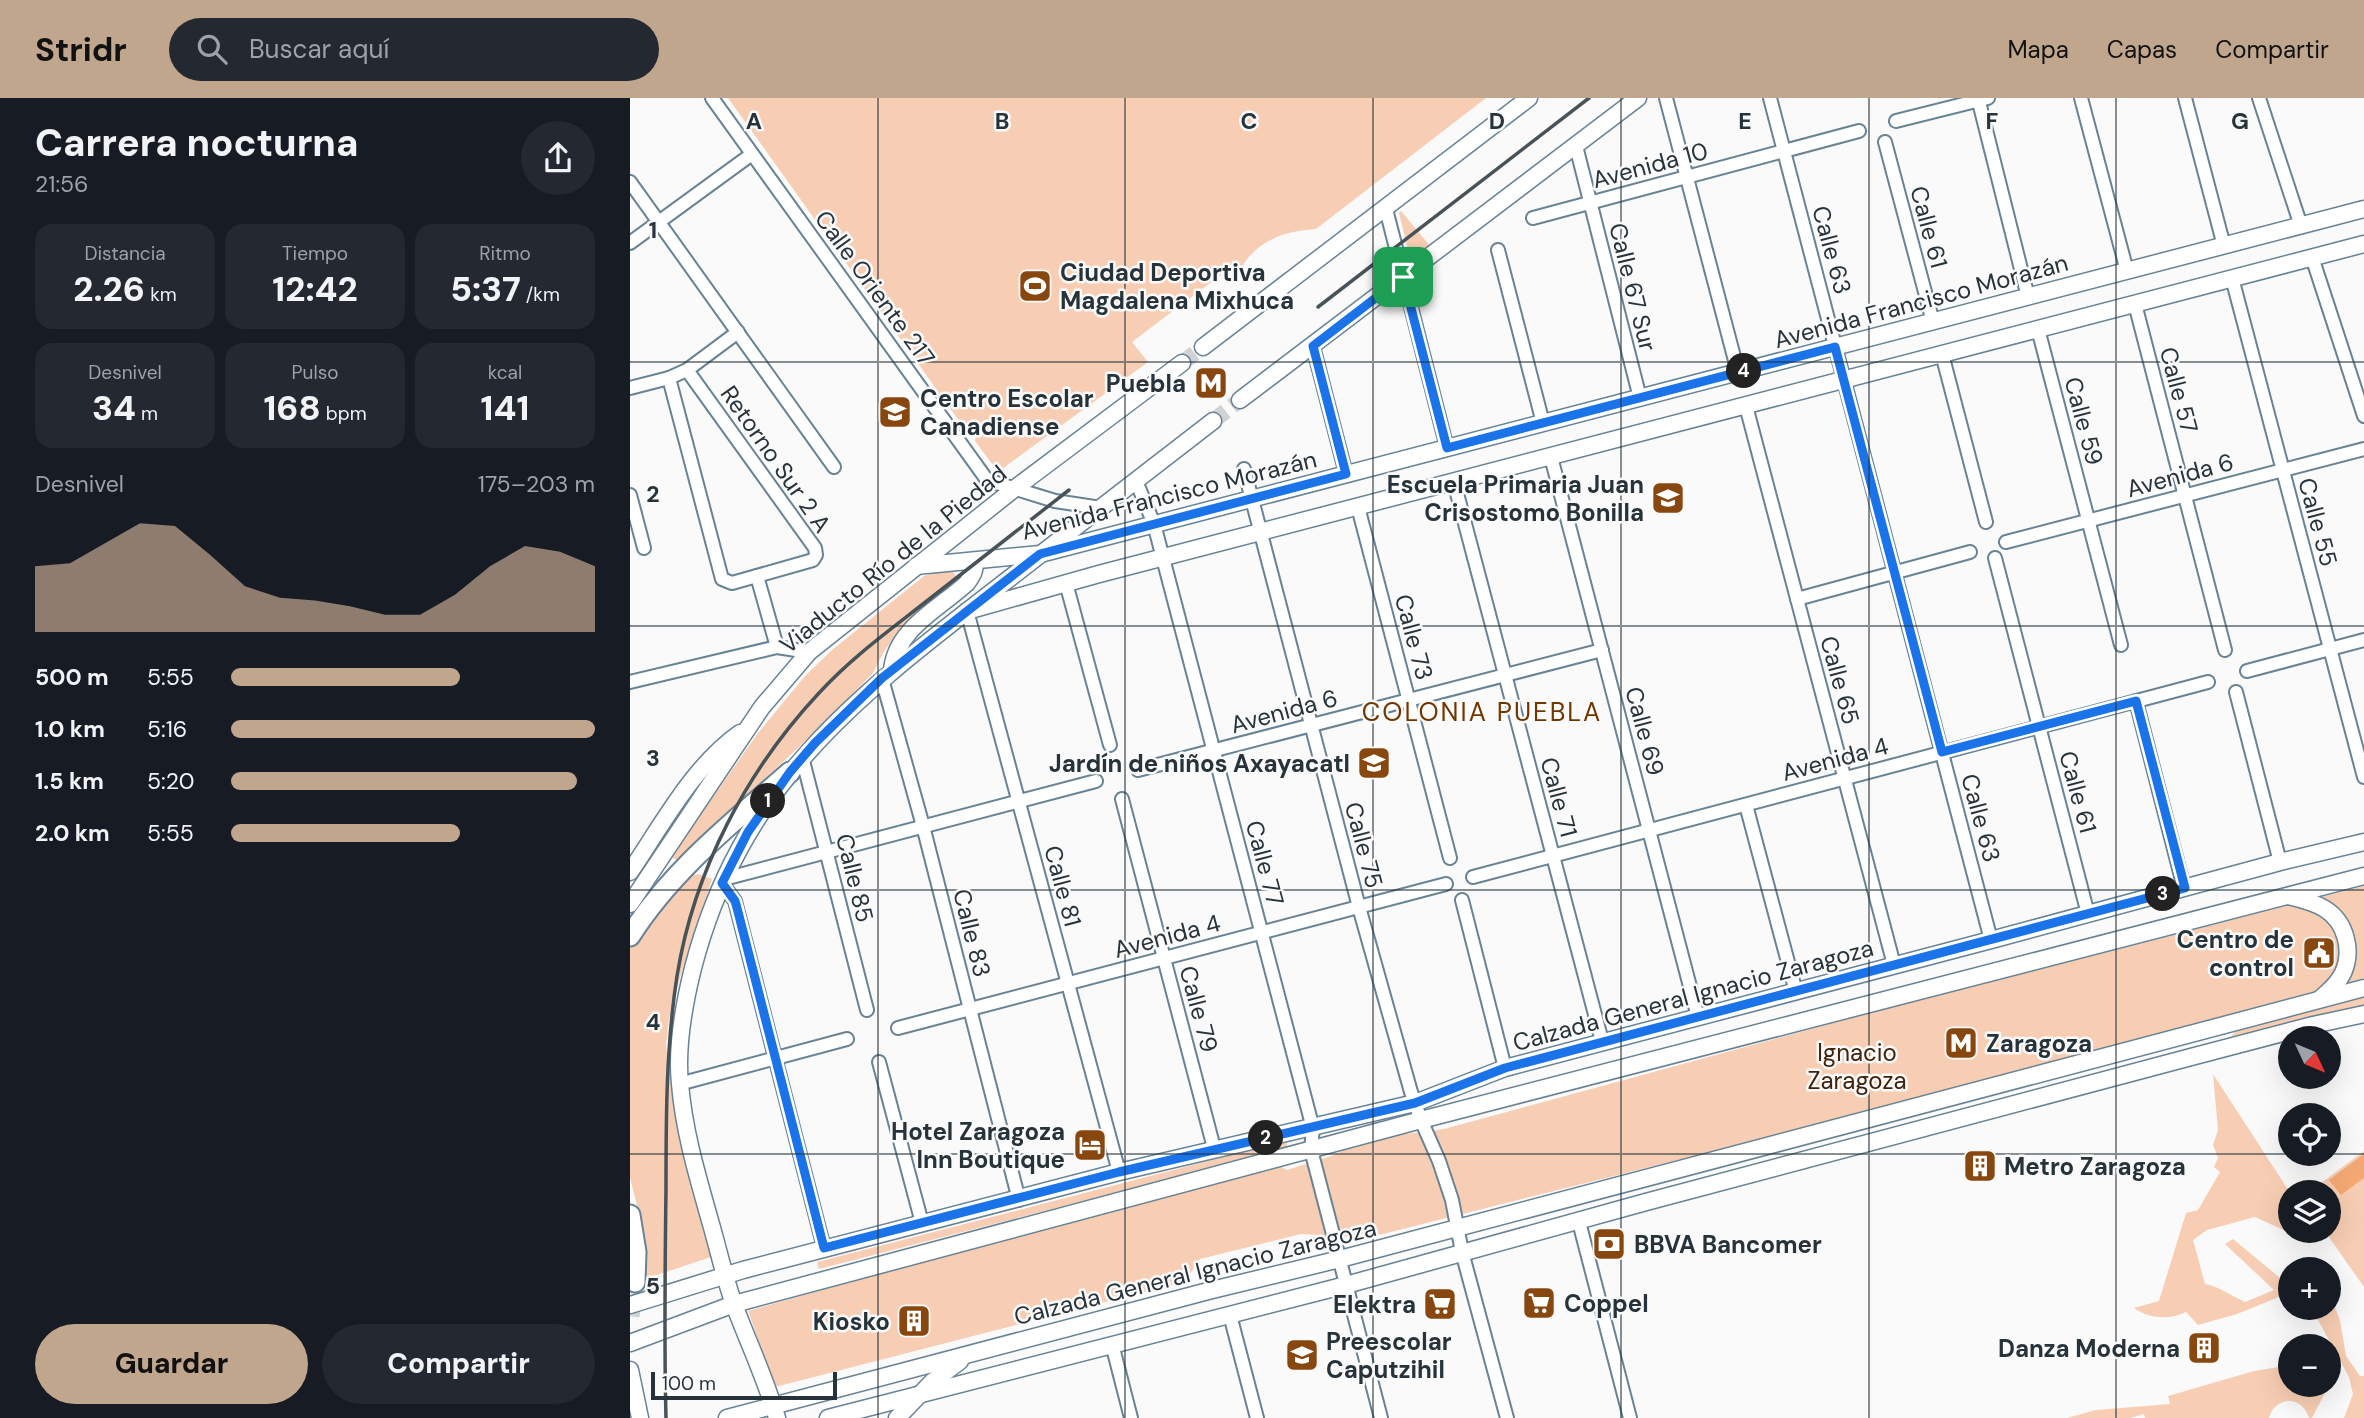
<!DOCTYPE html>
<html lang="es">
<meta charset="utf-8">
<style>
:root{--surface:#171b24;--page:#242831;--text:#f1f3f6;--muted:#9ea1a6;--accent:#c1a68e}
body{margin:0;font-family:"DM Sans",sans-serif;background:var(--page);color:var(--text);height:100vh;display:flex;flex-direction:column;font-size:26px;white-space:nowrap}
*{box-sizing:border-box;margin:0}
p{font-size:23px;color:var(--muted)}
.icon{flex:none;width:38px;height:38px;fill:none;stroke:currentColor;stroke-width:2;stroke-linecap:round;stroke-linejoin:round}
.map{position:relative;flex:1;overflow:hidden}
.panel{display:flex;flex-direction:column;background:var(--surface);width:630px}
.panel>*{flex:none}
.needle{width:46px;rotate:134deg}
.fabs{position:absolute;left:1648px;top:928px;display:grid;gap:14px}
.fabs a{display:grid;place-items:center;width:63px;height:63px;border-radius:50%;background:var(--surface);box-shadow:0 7px 28px #0002;font-size:35px}
.scale{position:absolute;left:21px;bottom:18px;width:186px;box-sizing:border-box;padding-left:7px;border:4px solid #27333b;border-top:0;font-size:19px;line-height:24px;white-space:nowrap;color:#27333b;-webkit-text-stroke:5px #fafafa;paint-order:stroke}
.pin{position:absolute;display:grid;place-items:center;width:60px;height:60px;color:#fff;margin:-30px;border-radius:14px;box-shadow:0 4px 10px #0006}
.km{position:absolute;width:35px;height:35px;margin:-18px;border-radius:50%;background:#222;color:#fff;font-size:19px;line-height:35px;text-align:center}
.round{display:grid;place-items:center;flex:none;width:74px;height:74px;border-radius:37px;background:var(--page)}
.head{display:flex;align-items:center;justify-content:space-between;height:119px;padding:0 35px}
h1{font-size:38px;font-weight:800;line-height:52px}
.metrics{display:grid;grid-template-columns:repeat(3,1fr);gap:10px;height:119px;padding:7px 35px}
.metrics div{display:grid;align-content:center;border-radius:18px;background:var(--page);text-align:center}
.metrics b{font-size:35px;font-weight:800}
.metrics small{font-size:19px;font-weight:400}
.metrics p{font-size:19px}
.chart{height:196px;padding:14px 35px}
.chart p{display:flex;justify-content:space-between}
.chart svg{width:100%;height:126px;margin-top:7px;fill:var(--accent);opacity:.7}
.button{display:flex;gap:14px;margin-top:auto;padding:14px 35px}
.button a{flex:1;height:80px;border-radius:42px;background:var(--accent);color:#111;font-size:28px;font-weight:800;line-height:80px;text-align:center}
.button a+a{background:var(--page);color:var(--text)}
ul{padding:0 35px;list-style:none;font-size:23px}
li{display:grid;grid-template-columns:112px 84px 1fr;align-items:center;height:52px}
li i{height:18px;border-radius:9px;background:var(--accent)}
header{display:flex;align-items:center;gap:42px;box-sizing:border-box;height:98px;padding:0 35px;background:var(--accent);color:#111}
header strong{font-size:33px}
nav{display:flex;gap:38px;margin-inline-start:auto;font-size:24px}
.search{width:490px;height:63px;background:var(--page);display:flex;align-items:center;gap:18px;box-sizing:border-box;padding:0 24px;border-radius:38px;color:var(--muted);font-size:26px}
main{display:flex;flex:1;min-height:0}
.map>svg:first-child{display:block}
.green{fill:#f7ceb3}
.water{fill:#f4a873}
.lines{fill:none;stroke-linecap:round;stroke-linejoin:round}
.major-tunnel{stroke:#d0d2d4;stroke-width:16;stroke-dasharray:16 8;stroke-linecap:butt}
.highway-tunnel{stroke:#d0d2d4;stroke-width:19;stroke-dasharray:19 10;stroke-linecap:butt}
.minor-casing{stroke:#678395;stroke-width:16}
.major-casing{stroke:#678395;stroke-width:19}
.highway-casing{stroke:#678395;stroke-width:23}
.minor{stroke:#fff;stroke-width:12}
.major{stroke:#fff;stroke-width:16}
.highway{stroke:#fff;stroke-width:19}
.rail{stroke:#485259;stroke-width:3.5}
.route-casing{stroke:#fff;stroke-width:14}
.route{stroke:#1a73e8;stroke-width:9}
.grid{fill:none;stroke:#27333b;stroke-width:2;stroke-opacity:0.55}
.labels{text-anchor:middle;dominant-baseline:central;stroke-width:5;stroke-linejoin:round;paint-order:stroke}
.street-label{font-size:24px;fill:#27333b;stroke:#fafafa}
.poi-label{font-size:24px;font-weight:bold;fill:#27333b;stroke:#fafafa;text-anchor:end}
.park-label{font-size:24px;fill:#40220b;stroke:#fafafa}
.neighbourhood-label{font-size:26px;letter-spacing:2px;fill:#703600;stroke:#fafafa}
.grid-label{font-size:23px;text-anchor:middle;font-weight:bold;fill:#27333b;stroke:#fafafa;stroke-width:5;stroke-linejoin:round;paint-order:stroke}
</style>
<header>
<strong>Stridr</strong>
<div class="search"><svg class="icon" aria-label="search" viewBox="0 0 24 24"><circle cx="10" cy="10" r="6"/><path d="M15 15l6 6"/></svg>Buscar aquí</div>
<nav><a>Mapa</a><a>Capas</a><a>Compartir</a></nav>
</header>
<main>
<section class="panel">
<div class="head"><div><h1>Carrera nocturna</h1><p>21:56</p></div><a class="round"><svg class="icon" aria-label="share" viewBox="0 0 24 24"><path d="M12 15V3M7 8l5-5 5 5M5 13v7h14v-7"/></svg></a></div>
<div class="metrics">
<div><p>Distancia</p><b>2.26<small> km</small></b></div>
<div><p>Tiempo</p><b>12:42</b></div>
<div><p>Ritmo</p><b>5:37<small> /km</small></b></div>
</div>
<div class="metrics">
<div><p>Desnivel</p><b>34<small> m</small></b></div>
<div><p>Pulso</p><b>168<small> bpm</small></b></div>
<div><p>kcal</p><b>141</b></div>
</div>
<div class="chart"><p><span>Desnivel</span>175–203 m</p>
<svg viewBox="0 0 160 44" preserveAspectRatio="none"><path d="M0 44V21L10 20L20 13L30 6L40 7L50 17L60 28L70 32L80 33L90 35L100 38L110 38L120 31L130 21L140 14L150 16L160 21V44z"/></svg>
</div>
<ul>
<li><b>500 m</b>5:55<i style="width:63%"></i></li>
<li><b>1.0 km</b>5:16<i style="width:100%"></i></li>
<li><b>1.5 km</b>5:20<i style="width:95%"></i></li>
<li><b>2.0 km</b>5:55<i style="width:63%"></i></li>
</ul>
<div class="button"><a>Guardar</a><a>Compartir</a></div>
</section>
<div class="map">
<svg width="1734" height="1320" viewBox="0 0 1734 1320">
<rect width="100%" height="100%" fill="#fafafa"/>
<g class="green">
<path d="M 98,0 L 856,0 L 686,131 C 654,133 624,143 609,174 L 601,169 L 502,244 L 518,264 L 368,374 L 345,343 L 347,333 L 332,327 Z"/>
<polygon points="771,113 801,149 781,164 769,115"/>
<polygon points="314,472 322,473 328,480 328,483 265,538 253,555 243,575 170,648 47,762 41,759 128,635 175,578 202,552 294,478"/>
<polygon points="68,776 82,781 51,876 39,921 36,948 47,1024 81,1159 15,1181 16,1162 13,1131 0,1080 0,850 8,835 58,778"/>
<polygon points="1734,788 1734,880 1199,1024 737,1140 671,1136 570,1161 560,1176 561,1182 145,1289 118,1213 643,1064 657,1072 701,1058 738,1041 814,1031 1240,915"/>
<polygon points="1734,897 1734,908 1594,947 1605,934"/>
<path d="M 1583,976 L 1661,1096 L 1661,1132 L 1684,1132 L 1689,1139 L 1672,1134 L 1658,1134 L 1625,1119 L 1577,1132 L 1563,1142 L 1575,1186 C 1588,1188 1602,1198 1615,1204 L 1644,1192 L 1595,1146 L 1603,1141 L 1661,1189 L 1661,1206 L 1649,1199 L 1607,1216 L 1568,1227 L 1556,1214 C 1540,1222 1519,1221 1504,1210 L 1529,1203 L 1556,1115 L 1568,1112 L 1590,1074 L 1584,1069 L 1588,1060 L 1583,1047 L 1588,1032 Z"/>
<polygon points="656,1043 658,1050 189,1171 187,1164"/>
<polygon points="1734,1053 1734,1189 1694,1132 1699,1132 1699,1094 1679,1094"/>
<polygon points="1699,1202 1703,1204 1710,1222 1716,1258 1730,1278 1734,1278 1734,1320 1714,1320 1723,1296 1719,1279 1688,1222 1666,1209 1699,1209"/>
<path d="M 1661,1267 L 1661,1286 L 1699,1286 L 1699,1279 L 1704,1287 L 1697,1291 L 1682,1320 L 1679,1320 C 1673,1298 1645,1297 1639,1320 L 1515,1320 L 1514,1316 L 1500,1320 L 1437,1320 L 1466,1312 L 1540,1306 L 1538,1298 L 1624,1273 Z"/>
</g>
<polygon class="water" points="1734,1056 1734,1080 1711,1097 1699,1082"/>
<g class="lines">
<g class="major-tunnel">
<polyline points="552,265 573,249"/>
<polyline points="583,323 610,302"/>
</g>
<polyline class="highway-tunnel" points="0,1218 5,1184"/>
<defs>
<g id="minor">
<polyline points="82,0 357,382 425,403 471,410"/>
<polyline points="1036,0 1108,274"/>
<polyline points="1140,0 1361,842"/>
<polyline points="1348,0 1398,199"/>
<polyline points="1451,0 1497,173"/>
<polyline points="1555,0 1594,148"/>
<polyline points="1629,0 1671,128"/>
<polyline points="1266,23 1358,0"/>
<polyline points="1255,44 1303,224"/>
<polyline points="946,48 1010,300"/>
<polyline points="0,84 204,369"/>
<polyline points="756,111 817,350"/>
<polyline points="903,120 1229,33"/>
<polyline points="0,145 122,56"/>
<polyline points="868,152 913,325"/>
<polyline points="1682,159 1734,318"/>
<polyline points="1602,180 1734,679"/>
<polyline points="1505,206 1595,552"/>
<polyline points="1408,231 1491,547"/>
<polyline points="683,248 716,376"/>
<polyline points="1312,256 1356,424"/>
<polyline points="39,280 92,481 102,485 183,462 186,457 185,450 57,272"/>
<polyline points="0,290 39,280 57,272 108,234"/>
<polyline points="1116,308 1264,867"/>
<polyline points="921,359 1068,919"/>
<polyline points="614,371 729,809 781,994 791,1022 809,1063 822,1102 832,1154 877,1320"/>
<polyline points="506,383 524,426 680,1019 683,1030 681,1052 751,1320"/>
<polyline points="824,384 972,943"/>
<polyline points="0,397 14,450"/>
<polyline points="728,409 820,760"/>
<polyline points="1376,444 1734,351"/>
<polyline points="1365,460 1458,816"/>
<polyline points="127,478 147,549"/>
<polyline points="436,485 480,647"/>
<polyline points="1167,501 1340,454"/>
<polyline points="337,513 489,1074"/>
<polyline points="1617,573 1734,542"/>
<polyline points="252,581 293,728 389,1102"/>
<polyline points="0,584 147,549 179,554"/>
<polyline points="1606,594 1650,764"/>
<polyline points="1506,603 1554,790"/>
<polyline points="172,659 237,912"/>
<polyline points="508,672 972,552"/>
<polyline points="492,701 584,1050"/>
<polyline points="1116,707 1166,894"/>
<polyline points="843,779 1578,584"/>
<polyline points="94,781 466,683"/>
<polyline points="92,785 105,803 194,1150"/>
<polyline points="832,802 875,970"/>
<polyline points="268,930 816,786"/>
<polyline points="249,964 292,1125"/>
<polyline points="49,986 217,941"/>
<polyline points="949,1124 1000,1320"/>
<polyline points="600,1217 627,1320"/>
<polyline points="482,1246 501,1320"/>
</g>
<g id="major">
<polyline points="573,249 899,0"/>
<polyline points="610,302 1008,0"/>
<polyline points="286,468 410,456 1734,111"/>
<polyline points="337,513 469,476 1734,146"/>
<path d="M 262,573 C 265,531 309,511 337,485 C 342,478 346,472 344,464"/>
<path d="M 0,774 C 32,727 63,668 110,635"/>
<path d="M 1658,798 C 1671,801 1684,804 1695,811 C 1716,824 1723,853 1713,875 C 1708,886 1699,893 1691,900"/>
<polyline points="0,806 132,609 179,554 384,391 552,265"/>
<polyline points="0,1207 113,1172 489,1074 785,1005 875,970 1361,842 1650,764 1734,744"/>
<polyline points="0,1245 104,1206 791,1022 1734,778"/>
<polyline points="0,1272 10,1320"/>
<polyline points="97,1320 582,1192 710,1161 1734,890"/>
<path d="M 147,1320 C 136,1282 119,1246 105,1209 C 95,1182 89,1154 81,1126 C 68,1080 54,1034 50,986 C 46,948 54,906 63,870 C 111,686 225,600 367,490 C 439,434 511,379 583,323"/>
<polyline points="198,1320 716,1187 1016,1104 1561,959 1683,927 1734,916"/>
<polyline points="267,1320 302,1284 330,1263"/>
</g>
<g id="highway">
<path d="M 0,838 C 41,773 103,724 160,674"/>
<polyline points="0,1117 6,1154 5,1184"/>
</g>
</defs>
<use href="#minor" class="minor-casing"/>
<use href="#major" class="major-casing"/>
<use href="#highway" class="highway-casing"/>
<use href="#minor" class="minor"/>
<use href="#major" class="major"/>
<use href="#highway" class="highway"/>
<g class="rail">
<polyline points="688,209 959,0"/>
<path d="M 36,1320 C 34,1244 35,1167 36,1091 C 36,1020 36,949 47,878 C 64,773 116,673 189,595 C 220,561 257,534 293,506 C 342,468 390,430 439,392"/>
</g>
</g>
<g class="lines">
<defs>
<polygon id="route" points="773,179 817,350 1205,249 1312,654 1506,603 1555,790 875,970 785,1005 489,1074 194,1150 107,810 105,803 92,785 118,734 160,674 185,645 252,580 410,456 716,376 683,248"/>
</defs>
<use href="#route" class="route-casing"/>
<use href="#route" class="route"/>
</g>
<path class="grid" d="M 248,0 L 248,1320M 495,0 L 495,1320M 743,0 L 743,1320M 991,0 L 991,1320M 1239,0 L 1239,1320M 1486,0 L 1486,1320M 0,264 L 1734,264M 0,528 L 1734,528M 0,792 L 1734,792M 0,1056 L 1734,1056"/>
<defs>
<symbol id="stadium-square" viewBox="-11 -11 22 22"><rect x="-9" y="-9" width="18" height="18" rx="4" fill="#87470f" stroke="#fafafa"/><path d="M0-5a6.5 5 0 1 0 0 10a6.5 5 0 1 0 0-10ZM-3.5-1.8h7v3.6h-7Z" fill="#fff"/></symbol>
<symbol id="metro-square" viewBox="-11 -11 22 22"><rect x="-9" y="-9" width="18" height="18" rx="4" fill="#87470f" stroke="#fafafa"/><path d="M-5.5 5V-5H-3L0 0L3-5H5.5V5H3V-.5L0 4L-3-.5V5Z" fill="#fff"/></symbol>
<symbol id="school-square" viewBox="-11 -11 22 22"><rect x="-9" y="-9" width="18" height="18" rx="4" fill="#87470f" stroke="#fafafa"/><path d="M0-5L7-2L0 1L-7-2ZM-4 1L0 2.5L4 1V4Q0 6-4 4Z" fill="#fff"/></symbol>
<symbol id="civic-square" viewBox="-11 -11 22 22"><rect x="-9" y="-9" width="18" height="18" rx="4" fill="#87470f" stroke="#fafafa"/><path d="M-.6-6.5H3V-4.5H.6V-3L4-1V1h2V6H-6V1h2V-1L-.6-3ZM-1.2 2.5V6h2.4V2.5Z" fill="#fff"/></symbol>
<symbol id="hotel-square" viewBox="-11 -11 22 22"><rect x="-9" y="-9" width="18" height="18" rx="4" fill="#87470f" stroke="#fafafa"/><path d="M-6-4.5h1.5V1H6V5H4.5V3h-9V5H-6ZM-4 0a1.8 1.8 0 1 1 3.6 0ZM.5 0V-2.5h3Q6-2.5 6 0Z" fill="#fff"/></symbol>
<symbol id="building-square" viewBox="-11 -11 22 22"><rect x="-9" y="-9" width="18" height="18" rx="4" fill="#87470f" stroke="#fafafa"/><path d="M-4-6H4V6H1V3H-1V6H-4ZM-2.5-4.3h1.7v1.8h-1.7ZM.8-4.3h1.7v1.8H.8ZM-2.5-1h1.7V.8h-1.7ZM.8-1h1.7V.8H.8Z" fill="#fff"/></symbol>
<symbol id="bank-square" viewBox="-11 -11 22 22"><rect x="-9" y="-9" width="18" height="18" rx="4" fill="#87470f" stroke="#fafafa"/><path d="M-6-4H6V4H-6ZM0-2.3a2.3 2.3 0 1 0 0 4.6a2.3 2.3 0 1 0 0-4.6Z" fill="#fff"/></symbol>
<symbol id="supermarket-square" viewBox="-11 -11 22 22"><rect x="-9" y="-9" width="18" height="18" rx="4" fill="#87470f" stroke="#fafafa"/><path d="M-6-5.5h2.5l.6 2H6L4.5 2H-2.5L-4.4-4H-6ZM-1.5 3.2a1.3 1.3 0 1 0 .1 0ZM3 3.2a1.3 1.3 0 1 0 .1 0Z" fill="#fff"/></symbol>
</defs>
<g fill-rule="evenodd">
<use href="#stadium-square" x="386" y="169" width="38" height="38"/>
<use href="#metro-square" x="562" y="266" width="38" height="38"/>
<use href="#school-square" x="246" y="295" width="38" height="38"/>
<use href="#school-square" x="1019" y="381" width="38" height="38"/>
<use href="#school-square" x="725" y="646" width="38" height="38"/>
<use href="#civic-square" x="1670" y="836" width="38" height="38"/>
<use href="#metro-square" x="1312" y="926" width="38" height="38"/>
<use href="#hotel-square" x="441" y="1028" width="38" height="38"/>
<use href="#building-square" x="1331" y="1049" width="38" height="38"/>
<use href="#bank-square" x="960" y="1127" width="38" height="38"/>
<use href="#supermarket-square" x="890" y="1186" width="38" height="38"/>
<use href="#supermarket-square" x="791" y="1187" width="38" height="38"/>
<use href="#building-square" x="265" y="1204" width="38" height="38"/>
<use href="#building-square" x="1555" y="1231" width="38" height="38"/>
<use href="#school-square" x="653" y="1238" width="38" height="38"/>
</g>
<g class="labels">
<g class="street-label">
<text transform="translate(1020 67) rotate(-15)">Avenida 10</text>
<text transform="translate(1299 129) rotate(75)">Calle 61</text>
<text transform="translate(1202 152) rotate(75)">Calle 63</text>
<text transform="translate(1003 189) rotate(76)">Calle 67 Sur</text>
<text transform="translate(245 190) rotate(54)">Calle Oriente 217</text>
<text transform="translate(1291 203) rotate(-15)">Avenida Francisco Morazán</text>
<text transform="translate(1549 292) rotate(75)">Calle 57</text>
<text transform="translate(1454 323) rotate(75)">Calle 59</text>
<text transform="translate(146 361) rotate(55)">Retorno Sur 2 A</text>
<text transform="translate(1550 377) rotate(-15)">Avenida 6</text>
<text transform="translate(539 397) rotate(-14)">Avenida Francisco Morazán</text>
<text transform="translate(1688 424) rotate(75)">Calle 55</text>
<text transform="translate(263 461) rotate(-39)">Viaducto Río de la Piedad</text>
<text transform="translate(784 539) rotate(75)">Calle 73</text>
<text transform="translate(1210 582) rotate(75)">Calle 65</text>
<text transform="translate(654 613) rotate(-15)">Avenida 6</text>
<text transform="translate(1015 633) rotate(75)">Calle 69</text>
<text transform="translate(1205 661) rotate(-15)">Avenida 4</text>
<text transform="translate(1448 694) rotate(75)">Calle 61</text>
<text transform="translate(929 699) rotate(75)">Calle 71</text>
<text transform="translate(1351 720) rotate(75)">Calle 63</text>
<text transform="translate(734 747) rotate(75)">Calle 75</text>
<text transform="translate(635 765) rotate(75)">Calle 77</text>
<text transform="translate(225 780) rotate(76)">Calle 85</text>
<text transform="translate(433 788) rotate(75)">Calle 81</text>
<text transform="translate(342 835) rotate(76)">Calle 83</text>
<text transform="translate(537 838) rotate(-15)">Avenida 4</text>
<text transform="translate(1063 897) rotate(-15)">Calzada General Ignacio Zaragoza</text>
<text transform="translate(569 911) rotate(75)">Calle 79</text>
<text transform="translate(565 1174) rotate(-14)">Calzada General Ignacio Zaragoza</text>
</g>
<g class="poi-label">
<text x="430" y="174" text-anchor="start">Ciudad Deportiva<tspan x="430" dy="28">Magdalena Mixhuca</tspan></text>
<text x="556" y="285">Puebla</text>
<text x="290" y="300" text-anchor="start">Centro Escolar<tspan x="290" dy="28">Canadiense</tspan></text>
<text x="1014" y="386">Escuela Primaria Juan<tspan x="1014" dy="28">Crisostomo Bonilla</tspan></text>
<text x="720" y="665">Jardín de niños Axayacatl</text>
<text x="1664" y="841">Centro de<tspan x="1664" dy="28">control</tspan></text>
<text x="1356" y="945" text-anchor="start">Zaragoza</text>
<text x="435" y="1033">Hotel Zaragoza<tspan x="435" dy="28">Inn Boutique</tspan></text>
<text x="1374" y="1068" text-anchor="start">Metro Zaragoza</text>
<text x="1004" y="1146" text-anchor="start">BBVA Bancomer</text>
<text x="934" y="1205" text-anchor="start">Coppel</text>
<text x="786" y="1206">Elektra</text>
<text x="260" y="1223">Kiosko</text>
<text x="696" y="1243" text-anchor="start">Preescolar<tspan x="696" dy="28">Caputzihil</tspan></text>
<text x="1550" y="1250">Danza Moderna</text>
</g>
<g class="park-label">
<text x="1227" y="954">Ignacio<tspan x="1227" dy="28">Zaragoza</tspan></text>
</g>
<g class="neighbourhood-label">
<text x="852" y="614">COLONIA PUEBLA</text>
</g>
</g>
<g class="grid-label">
<text x="124" y="31">A</text>
<text x="372" y="31">B</text>
<text x="619" y="31">C</text>
<text x="867" y="31">D</text>
<text x="1115" y="31">E</text>
<text x="1362" y="31">F</text>
<text x="1610" y="31">G</text>
<text x="23" y="140">1</text>
<text x="23" y="404">2</text>
<text x="23" y="668">3</text>
<text x="23" y="932">4</text>
<text x="23" y="1196">5</text>
</g>
</svg>
<div class="fabs">
<a><svg class="needle" viewBox="-14 -14 28 28"><path d="M0-13l5 13h-10z" fill="#e53935"/><path d="M0 13l5-13h-10z" fill="#9ea1a6"/></svg></a>
<a><svg class="icon" aria-label="locate" viewBox="0 0 24 24"><circle cx="12" cy="12" r="6"/><path d="M12 2v4M12 18v4M2 12h4M18 12h4"/></svg></a>
<a><svg class="icon" aria-label="layers" viewBox="0 0 24 24"><path d="M12 4l9 5-9 5-9-5zM3 14l9 5 9-5"/></svg></a>
<a>+</a>
<a>−</a>
</div>
<div class="scale">100 m</div>
<div class="pin" style="left:773px;top:179px;background:#1e9e55"><svg class="icon" aria-label="arrive" viewBox="0 0 24 24"><path d="M6 21V4h12l-3 4 3 4H6"/></svg></div>
<b class="km" style="left:138px;top:703px">1</b>
<b class="km" style="left:636px;top:1040px">2</b>
<b class="km" style="left:1533px;top:796px">3</b>
<b class="km" style="left:1114px;top:273px">4</b>
</div>
</main>
